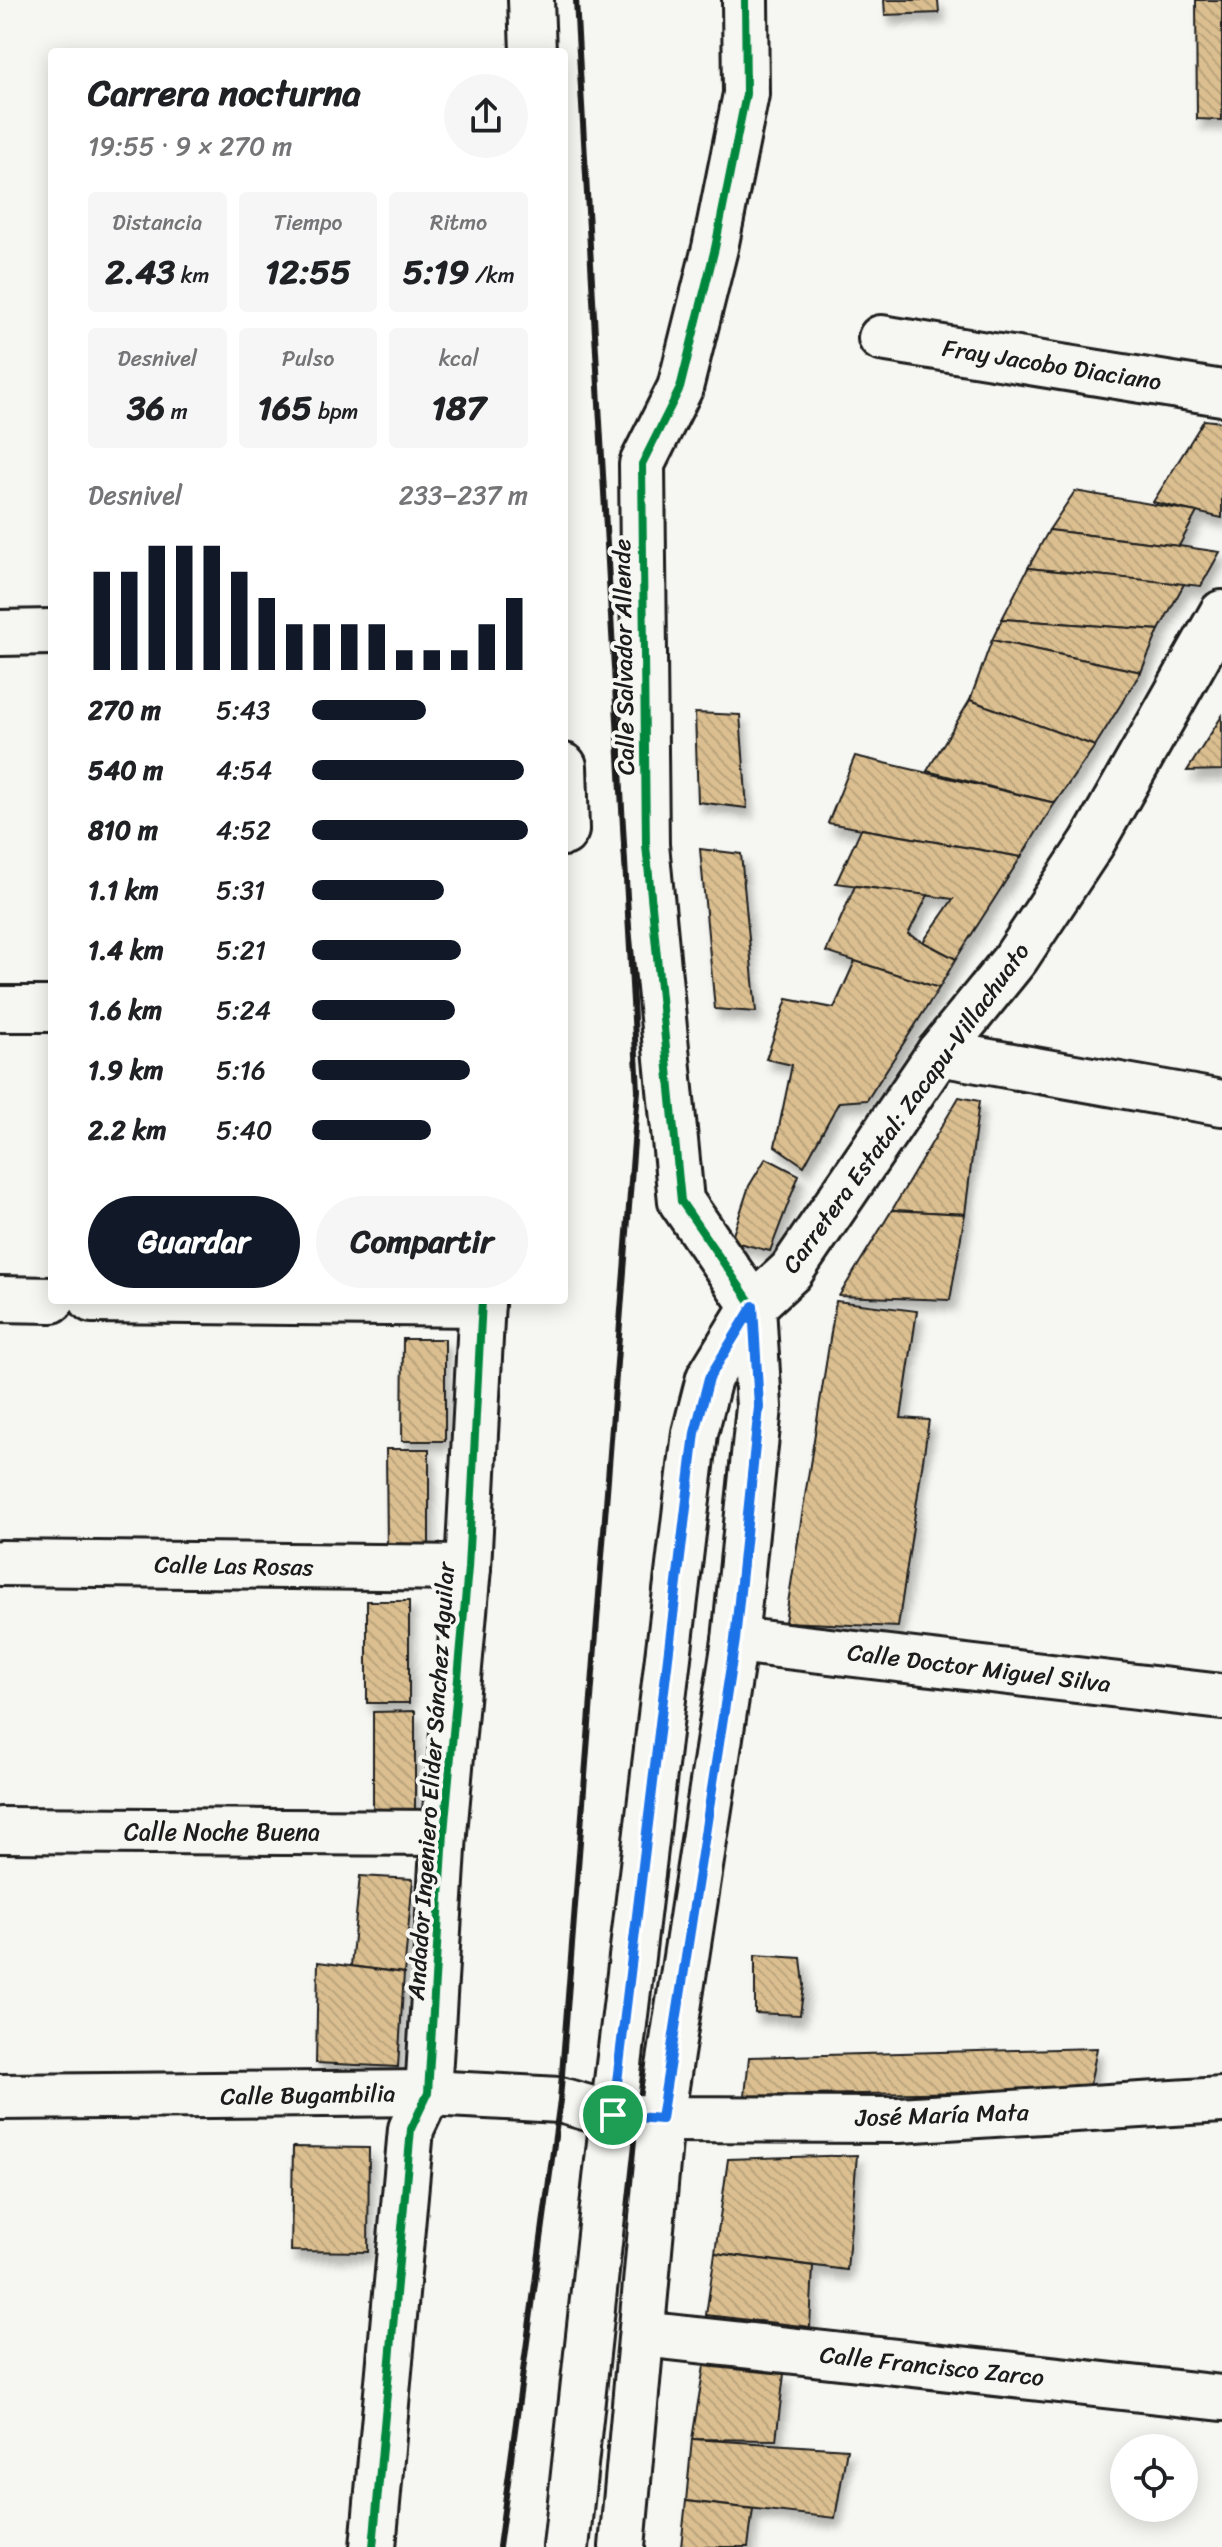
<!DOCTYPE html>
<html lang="es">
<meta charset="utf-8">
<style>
:root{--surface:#fff;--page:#f6f6f6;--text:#202124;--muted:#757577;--accent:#111827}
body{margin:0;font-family:Sriracha,sans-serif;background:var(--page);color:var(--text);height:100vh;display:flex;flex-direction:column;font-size:30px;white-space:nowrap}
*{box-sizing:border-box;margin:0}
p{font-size:26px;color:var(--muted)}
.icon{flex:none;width:44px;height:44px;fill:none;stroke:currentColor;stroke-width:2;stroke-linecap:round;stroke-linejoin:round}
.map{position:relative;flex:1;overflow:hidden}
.details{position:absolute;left:48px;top:48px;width:520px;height:1256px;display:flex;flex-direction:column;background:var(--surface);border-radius:8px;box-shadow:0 4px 20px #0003}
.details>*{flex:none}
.tools{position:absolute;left:1110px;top:2434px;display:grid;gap:16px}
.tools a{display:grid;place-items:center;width:88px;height:88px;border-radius:50%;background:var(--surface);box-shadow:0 4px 20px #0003;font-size:40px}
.pin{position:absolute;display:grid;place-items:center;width:68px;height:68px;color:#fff;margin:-34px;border:4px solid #fff;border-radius:50%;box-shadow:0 2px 8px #0007}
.round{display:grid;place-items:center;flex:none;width:84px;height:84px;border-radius:42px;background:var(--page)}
.overview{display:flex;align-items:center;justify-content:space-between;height:136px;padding:0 40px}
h1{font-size:36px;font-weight:700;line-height:60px}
.stats{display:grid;grid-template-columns:repeat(3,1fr);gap:12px;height:136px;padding:8px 40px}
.stats div{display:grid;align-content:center;border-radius:8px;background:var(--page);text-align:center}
.stats b{font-size:34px;font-weight:700}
.stats small{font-size:22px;font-weight:400}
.stats p{font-size:22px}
.chart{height:224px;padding:16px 40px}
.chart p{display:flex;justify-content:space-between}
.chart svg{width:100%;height:144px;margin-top:8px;stroke:var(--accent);stroke-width:6}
.primary-button{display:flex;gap:16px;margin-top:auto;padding:16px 40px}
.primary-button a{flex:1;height:92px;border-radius:48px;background:var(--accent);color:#fff;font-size:32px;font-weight:700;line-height:92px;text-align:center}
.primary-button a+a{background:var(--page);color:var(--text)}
ul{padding:0 40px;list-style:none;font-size:26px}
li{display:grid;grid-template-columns:128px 96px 1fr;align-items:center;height:60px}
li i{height:20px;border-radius:10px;background:var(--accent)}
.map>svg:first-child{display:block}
.building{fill:url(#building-back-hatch);stroke:#1c1c1c;stroke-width:2;filter:url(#shadow)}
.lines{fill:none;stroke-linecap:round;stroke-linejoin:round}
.minor-casing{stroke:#1c1c1c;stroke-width:50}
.major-casing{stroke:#1c1c1c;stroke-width:50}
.minor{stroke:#f6f6f2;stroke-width:44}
.major{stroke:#f6f6f2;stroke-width:44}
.rail{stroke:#1c1c1c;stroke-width:6}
.cycleway-casing{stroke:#f6f6f2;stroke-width:13}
.cycleway{stroke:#00873e;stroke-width:8}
.route-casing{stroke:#fff;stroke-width:16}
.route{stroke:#1a73e8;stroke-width:10}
.labels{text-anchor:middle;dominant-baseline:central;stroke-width:8;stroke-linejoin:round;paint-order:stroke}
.street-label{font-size:24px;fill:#1c1c1c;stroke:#f6f6f2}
</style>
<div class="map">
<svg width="1222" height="2547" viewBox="0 0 1222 2547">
<defs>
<pattern id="building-back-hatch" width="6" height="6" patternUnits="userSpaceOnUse" patternTransform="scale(2)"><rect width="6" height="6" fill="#dbbf90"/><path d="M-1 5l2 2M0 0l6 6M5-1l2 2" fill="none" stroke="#bba47c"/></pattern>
<filter id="shadow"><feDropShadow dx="5" dy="9" stdDeviation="4" flood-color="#0004"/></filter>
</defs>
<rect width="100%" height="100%" fill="#f6f6f2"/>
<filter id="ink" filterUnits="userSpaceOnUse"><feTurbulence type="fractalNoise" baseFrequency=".0125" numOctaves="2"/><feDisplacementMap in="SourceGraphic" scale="16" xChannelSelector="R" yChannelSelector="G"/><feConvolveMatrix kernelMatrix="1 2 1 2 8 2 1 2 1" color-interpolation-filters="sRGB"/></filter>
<g filter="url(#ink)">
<g class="building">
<polygon points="884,0 938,0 939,13 885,15"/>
<polygon points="1196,0 1222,0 1222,120 1197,119"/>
<polygon points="1204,420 1222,422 1222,518 1153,502"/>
<polygon points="1075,491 1197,512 1179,546 1049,530"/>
<polygon points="1049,530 1179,546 1220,552 1201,586 1028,568"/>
<polygon points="1028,568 1184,584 1159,630 1002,619"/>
<polygon points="1002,619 1159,630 1141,672 992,640"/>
<polygon points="992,640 1141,672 1095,746 970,700"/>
<polygon points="970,700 1095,746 1055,803 927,771"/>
<polygon points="695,713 740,715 747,808 698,802"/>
<polygon points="1222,716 1222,770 1187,771"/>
<polygon points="855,756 1055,803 1021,857 828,823"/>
<polygon points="861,829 1021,857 956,959 923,942 953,899 836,883"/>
<polygon points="700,849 741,854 756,1012 715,1009"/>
<polygon points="855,886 928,895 908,934 956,959 939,988 826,952"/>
<polygon points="855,961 939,988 867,1100 839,1102 804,1166 775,1146 792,1065 766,1059 787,999 834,1008"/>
<polygon points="959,1097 979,1101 965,1214 892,1210"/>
<polygon points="766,1158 799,1175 770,1251 731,1241 749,1186"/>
<polygon points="892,1210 965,1214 950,1300 839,1296"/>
<polygon points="836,1301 917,1311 901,1418 929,1420 898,1627 785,1622"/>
<polygon points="403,1339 445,1339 445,1441 402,1441"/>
<polygon points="386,1449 429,1449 429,1550 387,1551"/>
<rect x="367" y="1601" width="42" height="102"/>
<polygon points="415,1711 415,1813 373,1813 373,1712"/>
<polygon points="360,1876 413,1879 404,1973 351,1966"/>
<polygon points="755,1955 801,1958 804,1985 800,2015 755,2013"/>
<polygon points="318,1962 404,1973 398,2067 316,2063"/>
<polygon points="1097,2048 1089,2090 745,2096 749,2057"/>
<polygon points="293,2147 369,2148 368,2252 291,2251"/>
<polygon points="857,2155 847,2270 715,2253 728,2159"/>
<polygon points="715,2253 813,2266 810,2327 706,2315"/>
<polygon points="704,2366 784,2374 776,2440 692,2439"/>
<polygon points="692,2439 847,2449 835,2518 686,2501"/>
<polygon points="686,2501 753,2509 748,2547 681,2547"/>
</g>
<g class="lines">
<defs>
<g id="minor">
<polyline points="531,0 533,52"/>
<polyline points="745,0 746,94 715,248 680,388 642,464 646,845 681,1201 753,1306"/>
<polyline points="881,338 1222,393"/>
<polyline points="0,633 52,632"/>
<polyline points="564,766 566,830 564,833"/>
<polyline points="0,1009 52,1009"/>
<polyline points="939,1053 1222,1103"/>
<polyline points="0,1299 52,1300"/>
<polyline points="92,1300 482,1304"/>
<polyline points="0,1563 468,1568"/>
<polyline points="735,1640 1222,1697"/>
<polyline points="0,1830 444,1833"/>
<polyline points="0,2097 428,2093 560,2100 613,2115 661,2119 899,2120 1222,2100"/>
<polyline points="642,2334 1222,2398"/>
<polyline points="373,2547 411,2129 428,2093 444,1833 468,1568 482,1300"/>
</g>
<g id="major">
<polyline points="566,2547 613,2115 695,1433 709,1378 753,1306 791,1271 939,1053 1016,958 1092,843 1222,613"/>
<polyline points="622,2547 661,2119 735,1640 759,1407 753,1306"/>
</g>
</defs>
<use href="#minor" class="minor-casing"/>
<use href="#major" class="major-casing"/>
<use href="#minor" class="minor"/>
<use href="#major" class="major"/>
<polyline class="rail" points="499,2547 560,2100 638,1090 576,0"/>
<defs>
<g id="cycleway">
<polyline points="745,0 746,94 715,248 680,388 642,464 646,845 681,1201 753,1306"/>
<polyline points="373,2547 411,2129 428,2093 444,1833 468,1568 482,1300"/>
</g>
</defs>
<use href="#cycleway" class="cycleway-casing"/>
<use href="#cycleway" class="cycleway"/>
</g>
</g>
<g class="lines" filter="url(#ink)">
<defs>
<polygon id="route" points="753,1306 759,1407 735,1640 661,2119 613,2115 695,1433 709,1378"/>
</defs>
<use href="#route" class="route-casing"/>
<use href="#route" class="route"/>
</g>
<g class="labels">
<g class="street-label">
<text transform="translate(1052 365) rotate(9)">Fray Jacobo Diaciano</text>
<text transform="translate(624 657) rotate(-91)">Calle Salvador Allende</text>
<text transform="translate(906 1108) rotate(-54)">Carretera Estatal: Zacapu-Villachuato</text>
<text transform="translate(234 1566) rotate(1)">Calle Las Rosas</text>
<text transform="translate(979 1668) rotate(7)">Calle Doctor Miguel Silva</text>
<text transform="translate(431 1781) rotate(-86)">Andador Ingeniero Elider Sánchez Aguilar</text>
<text x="222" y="1832">Calle Noche Buena</text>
<text transform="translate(308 2095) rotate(-1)">Calle Bugambilia</text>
<text transform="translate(942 2115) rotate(-2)">José María Mata</text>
<text transform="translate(932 2366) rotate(6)">Calle Francisco Zarco</text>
</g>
</g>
</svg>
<div class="tools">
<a><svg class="icon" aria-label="locate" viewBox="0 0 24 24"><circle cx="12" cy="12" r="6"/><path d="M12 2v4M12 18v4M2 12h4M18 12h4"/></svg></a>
</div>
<div class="pin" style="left:613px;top:2115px;background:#1e9e55"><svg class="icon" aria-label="arrive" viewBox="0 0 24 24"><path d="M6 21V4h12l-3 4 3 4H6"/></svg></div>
<section class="details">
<div class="overview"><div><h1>Carrera nocturna</h1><p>19:55 · 9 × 270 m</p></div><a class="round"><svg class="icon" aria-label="share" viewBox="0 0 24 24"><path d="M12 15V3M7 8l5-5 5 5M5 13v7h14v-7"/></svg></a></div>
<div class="stats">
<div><p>Distancia</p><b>2.43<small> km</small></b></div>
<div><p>Tiempo</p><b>12:55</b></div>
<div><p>Ritmo</p><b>5:19<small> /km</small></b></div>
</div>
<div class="stats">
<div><p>Desnivel</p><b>36<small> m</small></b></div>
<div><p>Pulso</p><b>165<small> bpm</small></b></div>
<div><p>kcal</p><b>187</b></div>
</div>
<div class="chart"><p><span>Desnivel</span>233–237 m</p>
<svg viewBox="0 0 160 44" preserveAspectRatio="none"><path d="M5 44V14M15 44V14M25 44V6M35 44V6M45 44V6M55 44V14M65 44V22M75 44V30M85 44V30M95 44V30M105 44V30M115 44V38M125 44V38M135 44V38M145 44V30M155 44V22"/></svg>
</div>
<ul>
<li><b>270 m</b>5:43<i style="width:53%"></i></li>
<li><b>540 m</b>4:54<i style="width:98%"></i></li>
<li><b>810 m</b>4:52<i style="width:100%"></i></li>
<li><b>1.1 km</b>5:31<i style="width:61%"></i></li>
<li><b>1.4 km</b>5:21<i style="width:69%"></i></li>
<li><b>1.6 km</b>5:24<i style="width:66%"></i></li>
<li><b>1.9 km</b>5:16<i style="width:73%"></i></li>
<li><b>2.2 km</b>5:40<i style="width:55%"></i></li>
</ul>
<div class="primary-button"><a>Guardar</a><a>Compartir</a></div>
</section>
</div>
